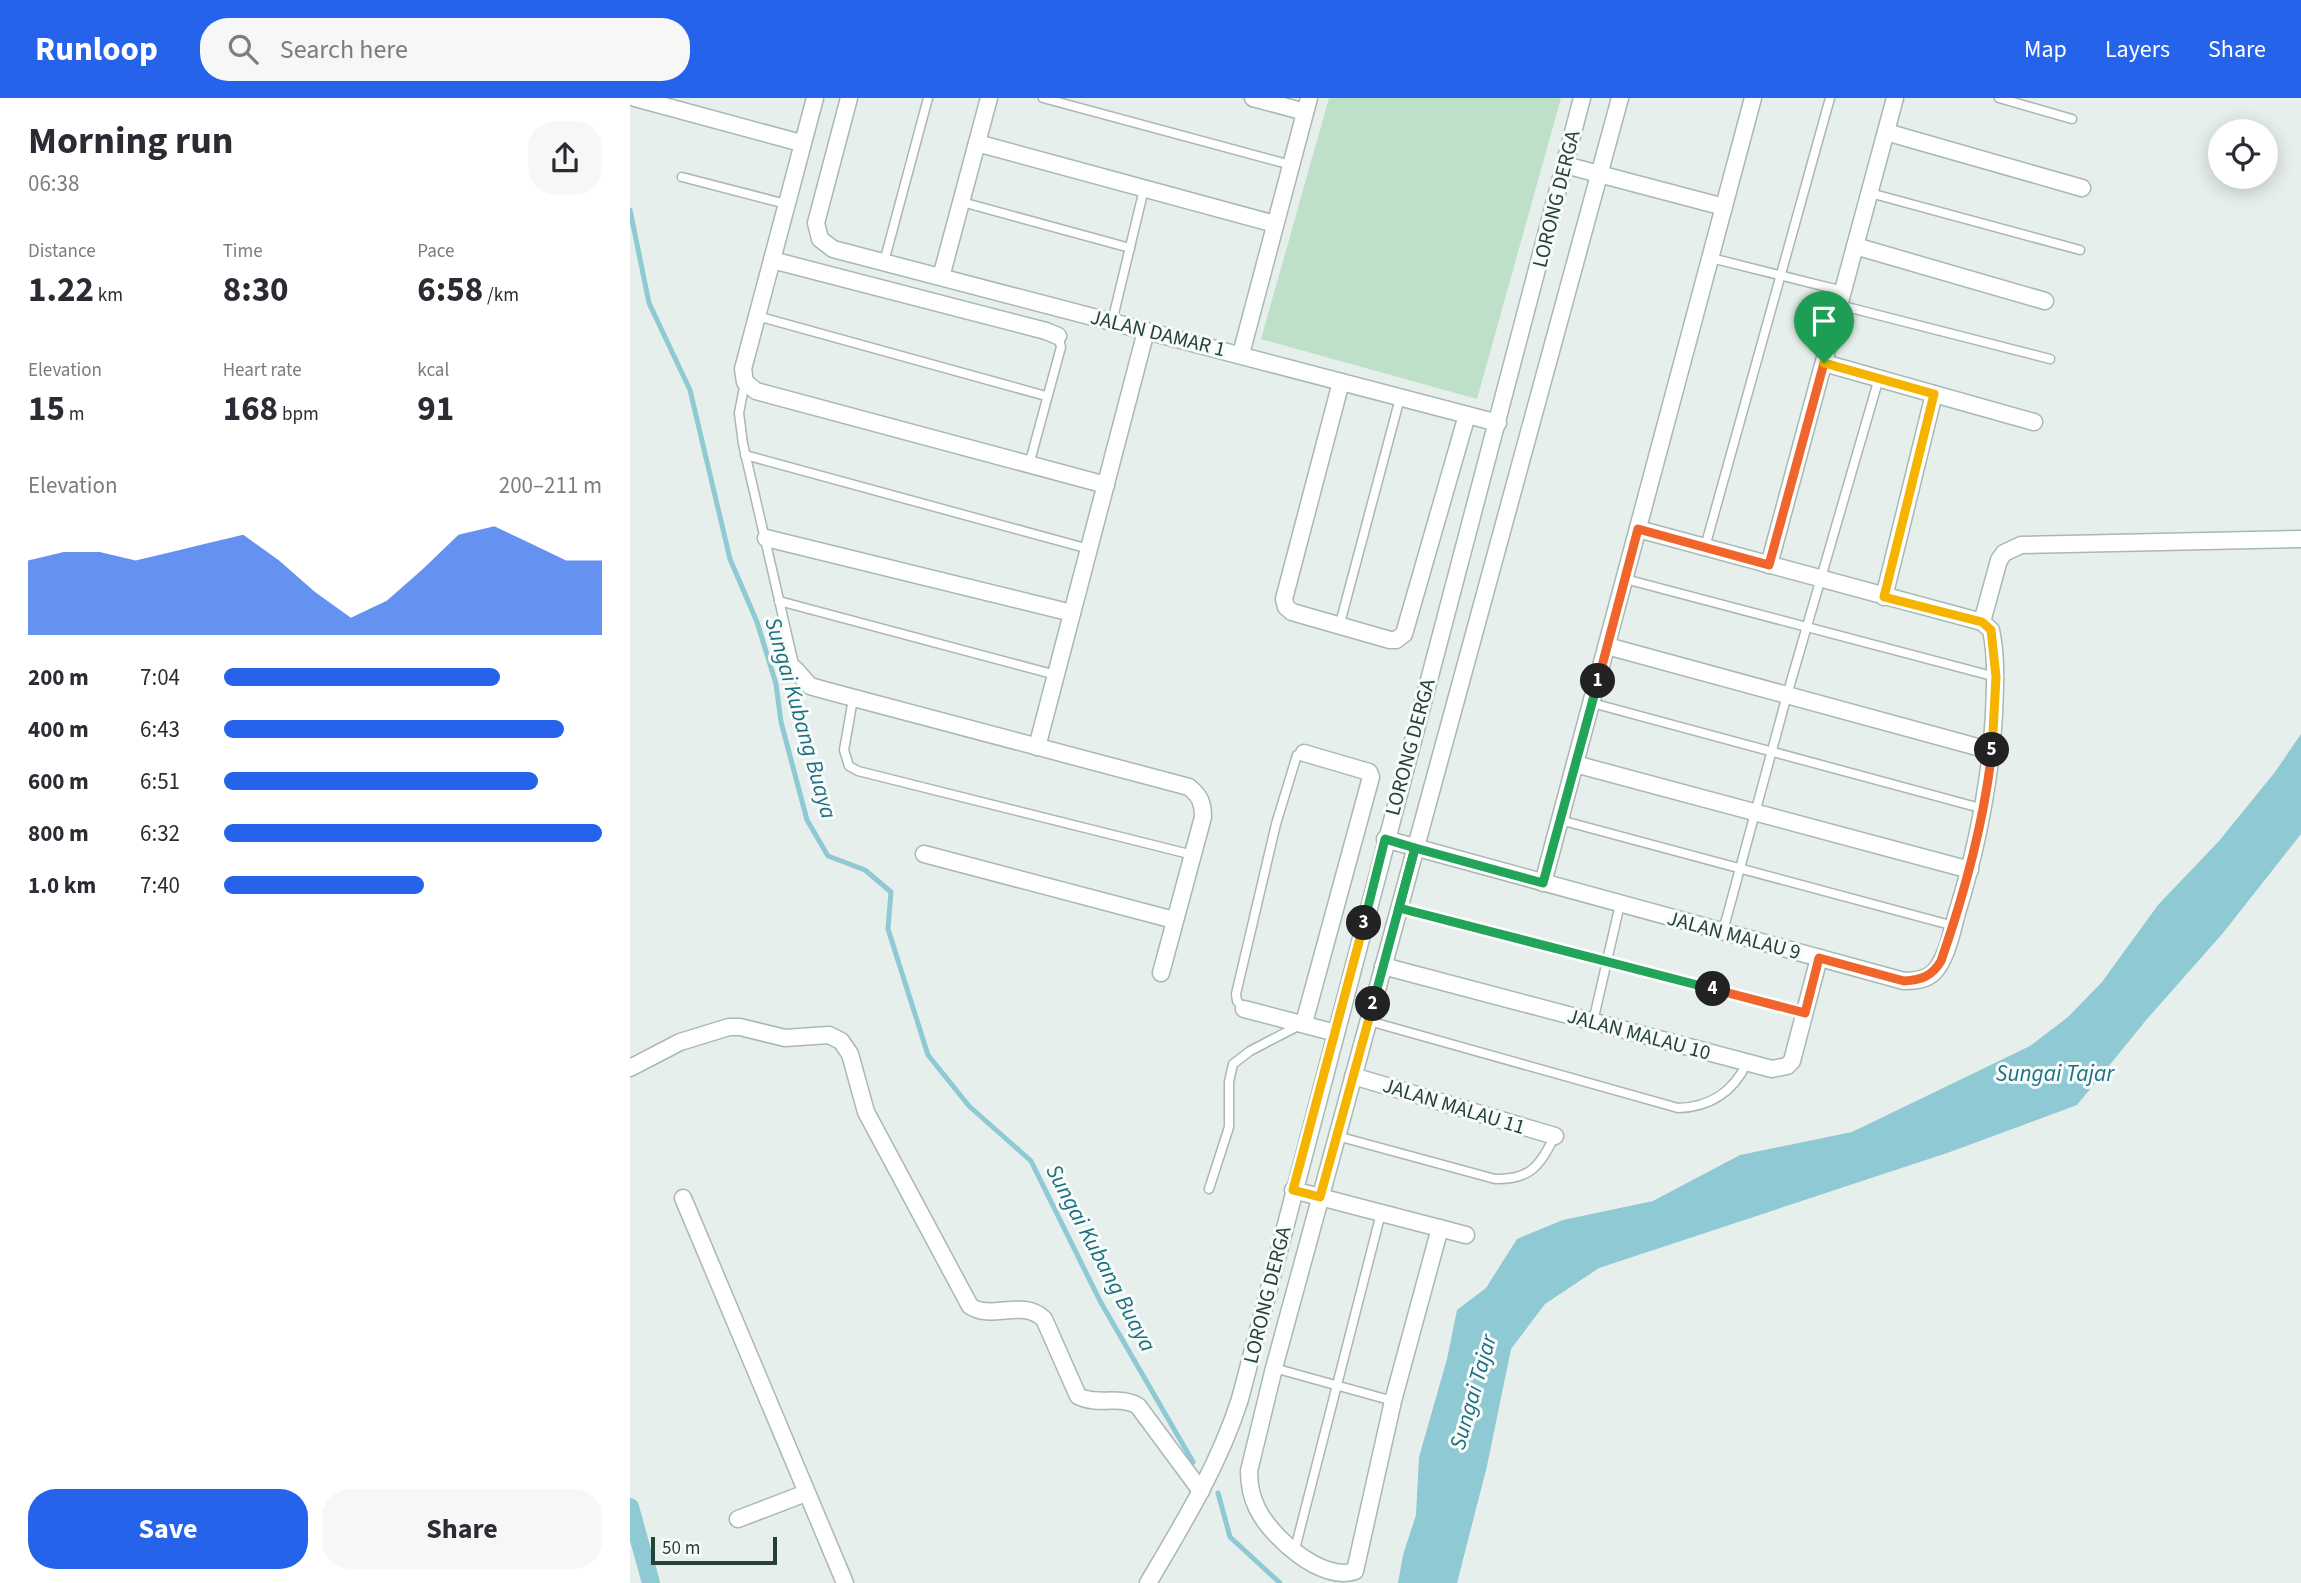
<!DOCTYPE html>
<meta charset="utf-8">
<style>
:root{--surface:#fff;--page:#f7f7f7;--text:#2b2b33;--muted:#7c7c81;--accent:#2563eb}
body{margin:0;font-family:"Source Sans 3",sans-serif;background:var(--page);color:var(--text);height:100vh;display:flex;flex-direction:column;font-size:26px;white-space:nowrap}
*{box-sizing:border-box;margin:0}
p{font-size:23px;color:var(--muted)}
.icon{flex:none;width:38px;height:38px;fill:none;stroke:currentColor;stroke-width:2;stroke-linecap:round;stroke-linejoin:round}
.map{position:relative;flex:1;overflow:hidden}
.side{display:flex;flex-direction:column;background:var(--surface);width:630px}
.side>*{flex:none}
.controls{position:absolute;left:1578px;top:21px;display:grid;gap:14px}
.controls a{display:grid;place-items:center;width:70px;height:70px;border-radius:50%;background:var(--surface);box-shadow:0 4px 18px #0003;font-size:35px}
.scale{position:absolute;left:21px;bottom:18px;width:126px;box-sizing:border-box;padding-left:7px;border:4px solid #24423a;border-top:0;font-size:19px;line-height:24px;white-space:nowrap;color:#24423a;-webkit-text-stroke:5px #f7fbf9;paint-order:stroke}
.pin{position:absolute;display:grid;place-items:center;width:60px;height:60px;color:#fff;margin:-72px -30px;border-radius:50% 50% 50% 0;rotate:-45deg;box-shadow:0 0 7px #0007}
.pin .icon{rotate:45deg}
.km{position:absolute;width:35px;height:35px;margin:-18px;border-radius:50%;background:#222;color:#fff;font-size:19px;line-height:35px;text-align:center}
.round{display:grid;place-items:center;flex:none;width:74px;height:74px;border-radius:28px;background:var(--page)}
.head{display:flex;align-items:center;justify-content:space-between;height:119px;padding:0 28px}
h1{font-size:38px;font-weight:700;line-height:52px}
.stats{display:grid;grid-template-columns:repeat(3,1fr);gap:10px;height:119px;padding:7px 28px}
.stats div{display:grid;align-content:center}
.stats b{font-size:35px;font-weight:700}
.stats small{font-size:19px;font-weight:400}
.stats p{font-size:19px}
.chart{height:196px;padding:14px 28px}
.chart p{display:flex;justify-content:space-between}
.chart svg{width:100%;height:126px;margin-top:7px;fill:var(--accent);opacity:.7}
.primary-button{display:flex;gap:14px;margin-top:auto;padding:14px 28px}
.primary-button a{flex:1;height:80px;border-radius:28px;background:var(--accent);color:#fff;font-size:28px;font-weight:700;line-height:80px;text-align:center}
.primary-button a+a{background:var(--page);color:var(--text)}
ul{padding:0 28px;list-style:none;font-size:23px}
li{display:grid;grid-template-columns:112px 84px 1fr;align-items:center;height:52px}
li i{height:18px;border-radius:9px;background:var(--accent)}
header{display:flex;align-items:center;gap:42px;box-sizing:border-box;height:98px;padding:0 35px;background:var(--accent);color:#fff}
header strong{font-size:33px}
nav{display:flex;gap:38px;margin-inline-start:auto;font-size:24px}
.search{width:490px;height:63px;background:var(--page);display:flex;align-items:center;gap:18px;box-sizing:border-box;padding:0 24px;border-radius:28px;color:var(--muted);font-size:26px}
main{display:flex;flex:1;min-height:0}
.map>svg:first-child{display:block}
.green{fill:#bfe0c8}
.water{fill:#8ec9d4}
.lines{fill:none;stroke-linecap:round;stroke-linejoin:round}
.stream{stroke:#8ec9d4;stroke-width:5}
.canal{stroke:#8ec9d4;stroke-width:18}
.lane-casing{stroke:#a8b8b2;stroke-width:11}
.street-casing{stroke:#a8b8b2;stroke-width:19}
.lane{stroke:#fff;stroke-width:8}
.street{stroke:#fff;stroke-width:16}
.split-1-casing{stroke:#fff;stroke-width:14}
.split-2-casing{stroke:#fff;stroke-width:14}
.split-3-casing{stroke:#fff;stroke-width:14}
.split-4-casing{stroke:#fff;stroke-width:14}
.split-5-casing{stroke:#fff;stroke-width:14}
.split-6-casing{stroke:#fff;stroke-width:14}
.split-1{stroke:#f0652b;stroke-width:9}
.split-2{stroke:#22a559;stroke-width:9}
.split-3{stroke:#f5b400;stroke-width:9}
.split-4{stroke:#22a559;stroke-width:9}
.split-5{stroke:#f0652b;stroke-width:9}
.split-6{stroke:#f5b400;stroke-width:9}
.labels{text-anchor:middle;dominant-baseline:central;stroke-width:6;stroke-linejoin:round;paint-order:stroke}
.street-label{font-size:21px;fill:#24423a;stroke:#f7fbf9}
.water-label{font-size:23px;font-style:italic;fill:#1c6f80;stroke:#f7fbf9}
</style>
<header>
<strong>Runloop</strong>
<div class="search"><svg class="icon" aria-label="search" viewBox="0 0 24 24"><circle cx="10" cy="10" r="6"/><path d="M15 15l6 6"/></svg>Search here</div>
<nav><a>Map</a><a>Layers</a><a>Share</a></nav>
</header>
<main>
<section class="side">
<div class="head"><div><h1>Morning run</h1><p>06:38</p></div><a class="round"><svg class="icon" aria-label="share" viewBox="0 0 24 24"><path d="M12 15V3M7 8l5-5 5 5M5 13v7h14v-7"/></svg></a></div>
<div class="stats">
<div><p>Distance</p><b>1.22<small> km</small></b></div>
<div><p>Time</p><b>8:30</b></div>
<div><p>Pace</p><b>6:58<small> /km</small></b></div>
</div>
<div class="stats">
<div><p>Elevation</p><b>15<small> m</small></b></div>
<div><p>Heart rate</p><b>168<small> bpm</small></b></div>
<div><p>kcal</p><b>91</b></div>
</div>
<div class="chart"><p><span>Elevation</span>200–211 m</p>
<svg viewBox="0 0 160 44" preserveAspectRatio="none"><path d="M0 44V18L10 15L20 15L30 18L40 15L50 12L60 9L70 18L80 29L90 38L100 32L110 21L120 9L130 6L140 12L150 18L160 18V44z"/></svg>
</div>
<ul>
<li><b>200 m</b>7:04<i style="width:73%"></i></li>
<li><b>400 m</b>6:43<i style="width:90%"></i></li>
<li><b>600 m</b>6:51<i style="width:83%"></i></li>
<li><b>800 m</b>6:32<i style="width:100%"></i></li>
<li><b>1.0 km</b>7:40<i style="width:53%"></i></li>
</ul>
<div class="primary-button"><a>Save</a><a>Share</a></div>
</section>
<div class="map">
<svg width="1671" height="1485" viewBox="0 0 1671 1485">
<rect width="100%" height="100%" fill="#e6efeb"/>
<polygon class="green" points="699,0 931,0 847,301 631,241"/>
<polygon class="water" points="1671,636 1671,736 1593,835 1517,921 1447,1007 1320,1054 969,1170 915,1206 881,1251 857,1368 827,1485 768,1485 773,1457 786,1417 789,1359 817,1261 827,1212 856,1190 887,1141 933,1122 1023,1103 1110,1057 1222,1034 1400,948 1438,919 1472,884 1528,807 1589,743 1645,674"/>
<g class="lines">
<g class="stream">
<polyline points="0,112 19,205 60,292 100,461 127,524 146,586 151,624 177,722 198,758 235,772 261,794 258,831 298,957 339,1008 401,1063 470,1203 563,1364"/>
<polyline points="588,1395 600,1439 650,1485"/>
</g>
<polyline class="canal" points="0,1409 21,1485"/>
<defs>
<g id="lane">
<polyline points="413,0 661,67"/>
<polyline points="1369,0 1442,21"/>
<polyline points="52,79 156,106"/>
<polyline points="1240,95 1450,152"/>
<polyline points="332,104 500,150"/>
<polyline points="1081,160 1213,193"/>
<polyline points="254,164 298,0"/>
<polyline points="1209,207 1420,261"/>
<polyline points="127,218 416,298"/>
<polyline points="482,224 514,91"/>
<polyline points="115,284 109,315 113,346 165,571"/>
<polyline points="115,357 459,451"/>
<polyline points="399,367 431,249 428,238"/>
<polyline points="1075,449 1200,0"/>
<polyline points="995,481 1366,579"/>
<polyline points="149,503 426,577"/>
<polyline points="709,529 770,300"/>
<polyline points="223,601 214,652 219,668 228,673 563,757"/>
<polyline points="962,605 1354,711"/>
<polyline points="930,722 1324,828"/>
<polyline points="769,810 1175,915"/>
<polyline points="1093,833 1157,597 1249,280"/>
<polyline points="614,911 607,903 606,896 646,726 667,657 674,655"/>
<path d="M 739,923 L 1048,1010 C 1081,1009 1103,994 1117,965"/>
<polyline points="963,924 990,806"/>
<path d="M 707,1038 L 865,1081 C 901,1082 909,1068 925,1038"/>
<polyline points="579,1091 599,1029 599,984 603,966 620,953 670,927"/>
<polyline points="644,1270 763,1303"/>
<polyline points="664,1455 751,1115"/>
</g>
<g id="street">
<polyline points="5,0 171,45"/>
<polyline points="185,0 113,271 115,284 126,293 476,387"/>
<polyline points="219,0 186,125 190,141 203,151 868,325"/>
<polyline points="623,0 675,14"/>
<polyline points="1256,34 1452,90"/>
<polyline points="347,45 645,126"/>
<polyline points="935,67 1094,109"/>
<polyline points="1225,148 1415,203"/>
<polyline points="142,162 416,233 428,238"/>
<polyline points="311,179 359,0"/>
<polyline points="611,256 679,0"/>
<polyline points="1194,265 1404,324"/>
<polyline points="711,284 654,501 656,509 662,514 760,542 766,542 774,536 837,317"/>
<polyline points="136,440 442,515"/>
<polyline points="1139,467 1265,0"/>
<polyline points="1254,499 1304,296"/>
<polyline points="1352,524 1369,462 1374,455 1391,447 1671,441"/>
<polyline points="977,548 1362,653"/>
<path d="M 165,571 L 180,588 L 194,592 L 559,689 C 570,698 573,705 573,719 L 531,875"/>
<polyline points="407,649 516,233"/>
<polyline points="674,655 739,674 741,679 674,925"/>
<polyline points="945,666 1340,772"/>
<path d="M 755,741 L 1274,883 C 1285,883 1296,882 1304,874 C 1317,860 1322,833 1327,815 C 1347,750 1360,685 1364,617 C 1365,588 1367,560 1361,532 L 1352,524 L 1008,431"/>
<polyline points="294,756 544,822"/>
<polyline points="913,785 1123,0"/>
<polyline points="753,868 1142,971 1157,968 1162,963 1189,860"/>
<polyline points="614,911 706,935"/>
<path d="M 0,970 L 50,944 L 99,929 L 110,929 L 155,940 L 199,937 L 211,943 L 220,956 L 236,1014 L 340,1208 C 362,1223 392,1200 414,1221 L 448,1298 C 467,1308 490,1297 508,1308 L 571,1393"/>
<polyline points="723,978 925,1038"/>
<polyline points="663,1092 836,1137"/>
<polyline points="53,1100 215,1485"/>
<path d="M 810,1130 L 763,1303 L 725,1473 C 692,1485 640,1438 627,1410 C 621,1398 619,1385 619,1373 L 644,1270 L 990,0"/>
<polyline points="108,1421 176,1395"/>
<path d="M 518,1485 C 553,1426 589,1367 610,1301 L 952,0"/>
</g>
</defs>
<use href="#lane" class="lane-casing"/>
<use href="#street" class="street-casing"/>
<use href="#lane" class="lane"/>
<use href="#street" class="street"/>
</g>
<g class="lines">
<defs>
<polyline id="split-1" points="968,583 1008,431 1139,467 1194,265"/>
<polyline id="split-2" points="743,906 785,750 913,785 968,583"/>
<polyline id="split-3" points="734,825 663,1092 690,1099 743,906"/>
<polyline id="split-4" points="734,825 755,741 785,750 769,810 1083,891"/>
<path id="split-5" d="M 1083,891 L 1175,915 L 1189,860 L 1274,883 C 1292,882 1302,878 1311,863 C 1335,794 1354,725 1362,652"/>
<polyline id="split-6" points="1194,265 1304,296 1254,499 1352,524 1361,532 1366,579 1362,652"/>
</defs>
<use href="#split-1" class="split-1-casing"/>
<use href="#split-2" class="split-2-casing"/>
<use href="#split-3" class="split-3-casing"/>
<use href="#split-4" class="split-4-casing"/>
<use href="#split-5" class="split-5-casing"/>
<use href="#split-6" class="split-6-casing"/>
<use href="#split-1" class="split-1"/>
<use href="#split-2" class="split-2"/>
<use href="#split-3" class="split-3"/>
<use href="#split-4" class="split-4"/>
<use href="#split-5" class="split-5"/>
<use href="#split-6" class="split-6"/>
</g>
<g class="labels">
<g class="street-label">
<text transform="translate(926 101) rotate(-76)">LORONG DERGA</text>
<text transform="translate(528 235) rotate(14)">JALAN DAMAR 1</text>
<text transform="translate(780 649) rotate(-75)">LORONG DERGA</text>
<text transform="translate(1104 837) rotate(15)">JALAN MALAU 9</text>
<text transform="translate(1009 936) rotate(15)">JALAN MALAU 10</text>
<text transform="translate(824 1008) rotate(17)">JALAN MALAU 11</text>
<text transform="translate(637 1197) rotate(-76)">LORONG DERGA</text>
</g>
<g class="water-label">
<text transform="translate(171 620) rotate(74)">Sungai Kubang Buaya</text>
<text x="1425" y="975">Sungai Tajar</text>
<text transform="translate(471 1160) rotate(62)">Sungai Kubang Buaya</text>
<text transform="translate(843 1294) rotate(-74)">Sungai Tajar</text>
</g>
</g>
</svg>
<div class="controls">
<a><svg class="icon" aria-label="locate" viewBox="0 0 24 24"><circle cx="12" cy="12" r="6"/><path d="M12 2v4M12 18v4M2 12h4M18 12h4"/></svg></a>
</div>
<div class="scale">50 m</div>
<div class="pin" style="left:1194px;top:265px;background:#1e9e55"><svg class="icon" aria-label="arrive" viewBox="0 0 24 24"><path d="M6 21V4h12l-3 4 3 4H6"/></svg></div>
<b class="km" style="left:968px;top:583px">1</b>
<b class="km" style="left:743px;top:906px">2</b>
<b class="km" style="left:734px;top:825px">3</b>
<b class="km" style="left:1083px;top:891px">4</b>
<b class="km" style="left:1362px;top:652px">5</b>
</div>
</main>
